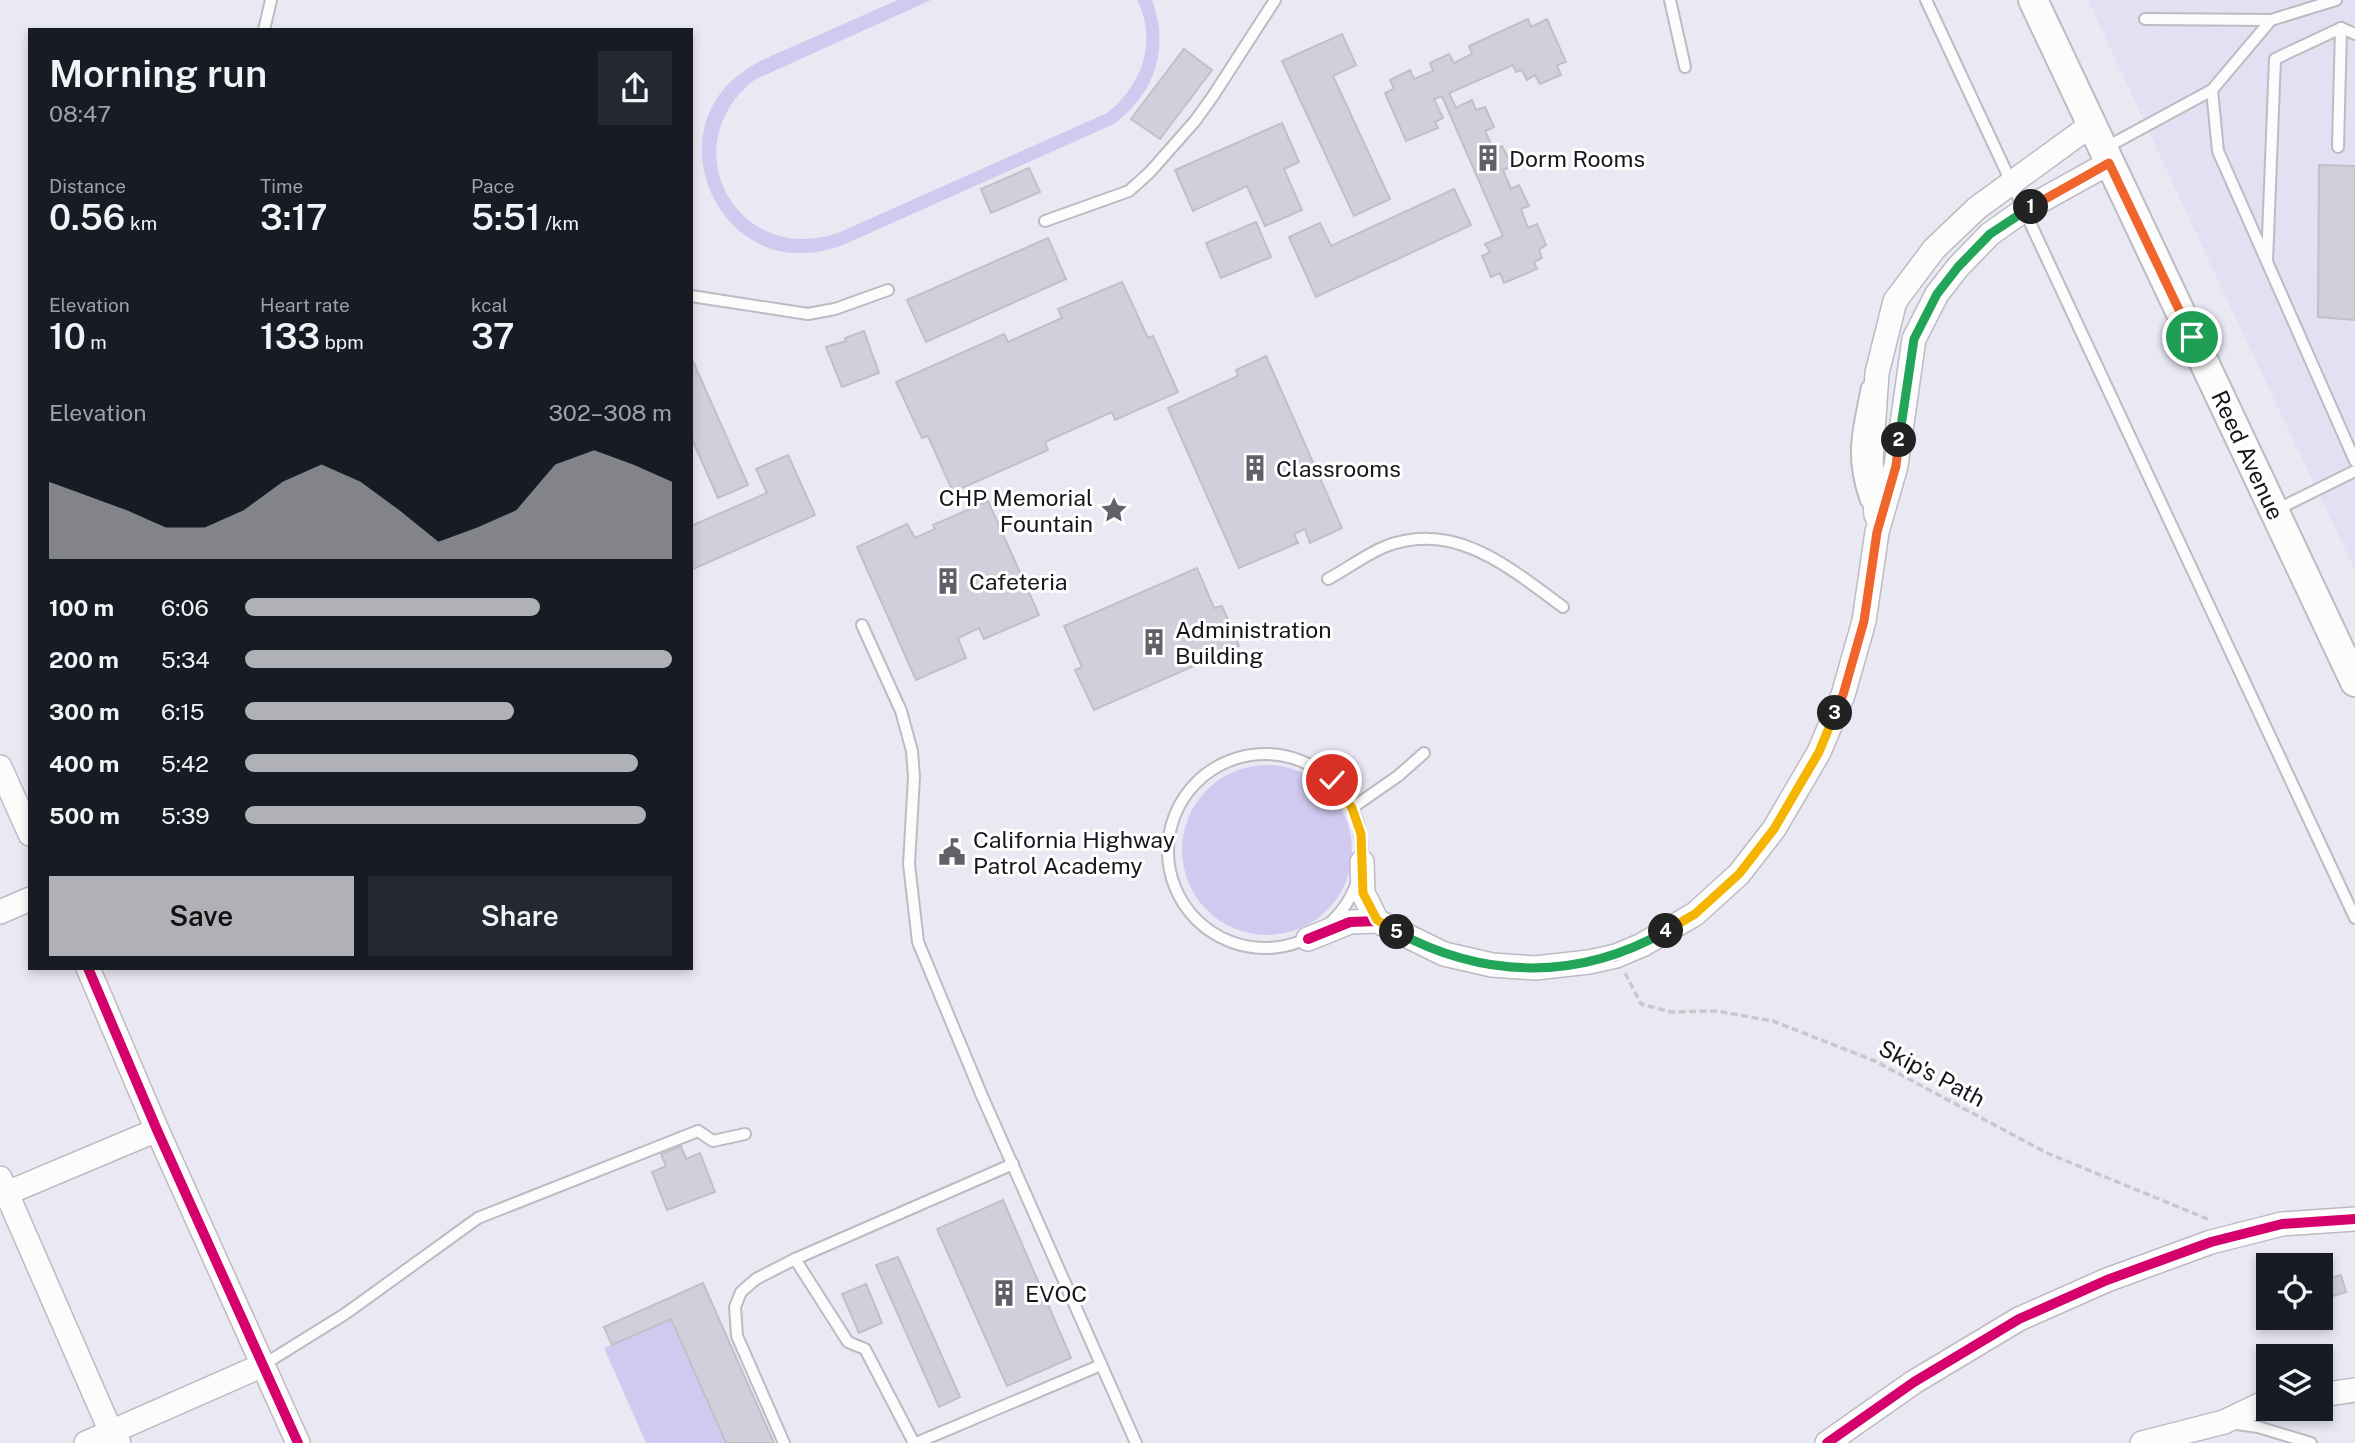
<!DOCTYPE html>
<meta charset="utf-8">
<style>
:root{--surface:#171b24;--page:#242831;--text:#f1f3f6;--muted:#9ea1a6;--accent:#b0b1b6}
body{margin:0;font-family:"Public Sans",sans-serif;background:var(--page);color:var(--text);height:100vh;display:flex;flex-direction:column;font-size:26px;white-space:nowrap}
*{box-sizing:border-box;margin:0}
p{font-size:23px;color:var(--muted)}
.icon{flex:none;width:38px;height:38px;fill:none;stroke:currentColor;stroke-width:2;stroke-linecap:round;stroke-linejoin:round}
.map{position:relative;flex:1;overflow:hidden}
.sheet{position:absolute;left:28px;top:28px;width:665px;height:942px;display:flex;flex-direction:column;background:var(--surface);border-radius:0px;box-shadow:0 4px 10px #0003}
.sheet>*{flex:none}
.controls{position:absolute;left:2256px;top:1253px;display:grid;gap:14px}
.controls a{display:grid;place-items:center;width:77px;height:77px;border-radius:0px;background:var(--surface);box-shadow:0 4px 10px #0003;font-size:35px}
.pin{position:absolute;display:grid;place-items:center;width:60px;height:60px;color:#fff;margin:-30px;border:4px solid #fff;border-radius:50%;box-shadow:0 2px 7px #0007}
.km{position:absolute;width:35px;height:35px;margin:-18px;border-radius:50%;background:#222;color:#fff;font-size:19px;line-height:35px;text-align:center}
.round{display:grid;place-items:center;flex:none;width:74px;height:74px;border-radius:0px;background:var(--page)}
.summary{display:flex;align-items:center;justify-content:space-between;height:119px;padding:0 21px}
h1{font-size:38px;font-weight:600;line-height:52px}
.figures{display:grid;grid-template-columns:repeat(3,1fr);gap:10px;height:119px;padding:7px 21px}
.figures div{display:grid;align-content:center}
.figures b{font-size:35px;font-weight:600}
.figures small{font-size:19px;font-weight:400}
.figures p{font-size:19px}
.chart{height:196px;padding:14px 21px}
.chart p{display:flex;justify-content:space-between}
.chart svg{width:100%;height:126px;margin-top:7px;fill:var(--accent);opacity:.7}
.button{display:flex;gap:14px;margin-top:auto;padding:14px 21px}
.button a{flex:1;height:80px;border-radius:0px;background:var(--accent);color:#111;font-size:28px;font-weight:600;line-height:80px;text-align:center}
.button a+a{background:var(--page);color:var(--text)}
ul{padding:0 21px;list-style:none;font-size:23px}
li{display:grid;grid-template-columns:112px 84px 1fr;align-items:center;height:52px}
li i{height:18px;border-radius:9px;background:var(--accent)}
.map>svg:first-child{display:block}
.built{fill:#e4e0f4}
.green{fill:#d1caf0}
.building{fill:#d1cfdc;stroke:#c1bfc8;stroke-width:2}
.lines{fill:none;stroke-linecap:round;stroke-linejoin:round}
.service-casing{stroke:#bcbbc3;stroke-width:14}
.minor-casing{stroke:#bcbbc3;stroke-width:26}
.tertiary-casing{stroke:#bcbbc3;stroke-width:32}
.path{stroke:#c9c8cc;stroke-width:3.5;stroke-dasharray:7 3.5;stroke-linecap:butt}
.service{stroke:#fcfcfd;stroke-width:10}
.minor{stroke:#fcfcfd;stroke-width:23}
.tertiary{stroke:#fcfcfd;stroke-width:28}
.cycleway-casing{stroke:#fff;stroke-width:15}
.cycleway{stroke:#d6006c;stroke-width:10}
.split-1-casing{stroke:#fff;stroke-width:14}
.split-2-casing{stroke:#fff;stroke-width:14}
.split-3-casing{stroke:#fff;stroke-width:14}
.split-4-casing{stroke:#fff;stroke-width:14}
.split-5-casing{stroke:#fff;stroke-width:14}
.split-6-casing{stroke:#fff;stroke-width:14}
.split-1{stroke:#f0652b;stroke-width:9}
.split-2{stroke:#22a559;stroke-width:9}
.split-3{stroke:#f0652b;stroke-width:9}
.split-4{stroke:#f5b400;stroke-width:9}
.split-5{stroke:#22a559;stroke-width:9}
.split-6{stroke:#f5b400;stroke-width:9}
.labels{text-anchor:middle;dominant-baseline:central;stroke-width:6;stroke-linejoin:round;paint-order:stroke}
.poi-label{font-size:23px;fill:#17161d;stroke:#fff;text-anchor:start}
.street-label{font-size:23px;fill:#17161d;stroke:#fff}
</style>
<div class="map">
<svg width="2355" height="1443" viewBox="0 0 2355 1443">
<rect width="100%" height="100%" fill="#eae8f3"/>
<polygon class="built" points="2088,0 2355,0 2355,570 2222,289"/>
<g class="green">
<path d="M 898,0 L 931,0 L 754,80 C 671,147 737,267 838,233 L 1107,113 C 1142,85 1158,42 1137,0 L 1152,0 C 1170,48 1155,93 1114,124 L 843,245 C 821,253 799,256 775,250 C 709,231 678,144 723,90 C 746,63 779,53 810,39 C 839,26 868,13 898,0 Z"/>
<circle cx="1267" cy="850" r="85"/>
<polygon points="671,1319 726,1443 646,1443 604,1348"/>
</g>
<g class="building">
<polygon points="1528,19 1531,27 1547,19 1566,62 1557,65 1561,75 1540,84 1535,75 1527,80 1522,70 1516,72 1513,65 1449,93 1456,108 1472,100 1476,110 1485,107 1494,127 1485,131 1494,150 1502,146 1512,166 1503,170 1511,189 1519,185 1529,206 1521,209 1528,228 1537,224 1546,245 1539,250 1542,258 1534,262 1537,269 1504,283 1500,273 1491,277 1482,256 1490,252 1485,244 1503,236 1442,96 1434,99 1443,118 1435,122 1438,128 1406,141 1385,93 1394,89 1390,80 1410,70 1414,79 1433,71 1430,63 1449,54 1454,63 1472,54 1469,46"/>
<polygon points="1342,34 1356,65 1333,76 1390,199 1354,216 1282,61"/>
<polygon points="1184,49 1212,70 1160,139 1131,119"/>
<polygon points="1282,123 1299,162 1284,169 1302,210 1265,226 1247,186 1193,211 1175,170"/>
<polygon points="2319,165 2355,166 2355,320 2318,317"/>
<polygon points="1029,168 1040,192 991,213 981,189"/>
<polygon points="1454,189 1471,225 1316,297 1289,237 1320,223 1331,246"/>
<polygon points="1256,222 1271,257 1221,278 1206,243"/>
<polygon points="1048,238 1066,279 926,342 907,300"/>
<polygon points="1122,282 1148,338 1153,336 1178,392 1115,420 1112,412 1045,442 1048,450 953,492 928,436 922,438 896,382 1004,334 1008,342 1062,318 1058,309"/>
<polygon points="864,331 879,373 842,387 826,347 846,341 845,338"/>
<polygon points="1266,356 1342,528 1310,543 1305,529 1294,534 1298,543 1239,568 1168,408 1238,376 1236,370"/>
<polygon points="691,357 748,485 718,498 691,437"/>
<polygon points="1882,429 1887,429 1890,433 1886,449 1882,448"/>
<polygon points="788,455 815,515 691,570 691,526 767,493 756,469"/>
<polygon points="988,501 1039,615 984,639 979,628 958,638 966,658 916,680 857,547 907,524 915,538 935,529 933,525"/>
<polygon points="1197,568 1214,608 1222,606 1239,646 1094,710 1075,670 1082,667 1064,626"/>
<polygon points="681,1146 686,1159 700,1153 715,1192 667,1210 652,1172 666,1166 661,1154"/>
<polygon points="1003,1200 1071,1358 1007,1386 937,1229"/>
<polygon points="898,1257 960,1397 939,1407 876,1265"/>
<polygon points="2341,1275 2346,1292 2329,1297 2325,1280"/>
<polygon points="703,1283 774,1443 726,1443 671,1319 612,1345 604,1327"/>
<polygon points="866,1284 882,1323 859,1333 842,1294"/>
</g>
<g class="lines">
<defs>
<g id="service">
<polyline points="1670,0 1685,67"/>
<polyline points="1926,0 2355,918"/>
<polyline points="2145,19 2271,20"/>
<polyline points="264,30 271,0"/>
<polyline points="2212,90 2218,151 2355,461"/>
<polyline points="2338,147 2341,28"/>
<polyline points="2105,148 2212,90 2271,20 2336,0"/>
<polyline points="1045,221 1129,191 1150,172 1195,121 1213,96 1275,0"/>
<polyline points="2267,261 2275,59 2341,28 2355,34"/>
<polyline points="691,296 808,314 835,309 888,290"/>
<path d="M 1866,501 C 1850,455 1858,433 1867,387"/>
<polyline points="2276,510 2355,471"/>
<path d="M 1328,579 C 1347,569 1365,555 1384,547 C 1454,519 1510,568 1563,607"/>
<polyline points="862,625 901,711 912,751 914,777 909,864 918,942 982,1096 1136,1443"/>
<circle cx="1265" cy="851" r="97"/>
<polyline points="1352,808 1398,776 1424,753"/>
<polyline points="795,1259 848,1342 865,1349 914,1443"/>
<polyline points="263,1365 345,1314 478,1218 698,1131 713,1141 745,1134"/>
<polyline points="2230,1423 2258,1427 2311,1443"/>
<polyline points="784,1443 737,1336 735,1307 741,1292 756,1279 795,1259 1013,1164"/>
<polyline points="916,1443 1101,1365"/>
</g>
<g id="minor">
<polyline points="1876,515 1871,461 1877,373 1895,301 1934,249 1977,208 2091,125"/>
<polyline points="0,767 30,834"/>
<polyline points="1362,862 1363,893 1377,921"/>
<polyline points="0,912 30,899"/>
<polyline points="1308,939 1350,922 1377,921 1444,954 1492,965 1535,968 1589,962 1616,956 1642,945 1695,914 1739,874 1774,829 1819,752 1843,695 1864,621 1877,532 1896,466 1914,339 1937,294 1958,267 1990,234 2024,210 2109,163"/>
<polyline points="88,968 157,1130 298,1443"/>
<polyline points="0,1178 111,1432 119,1443"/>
<polyline points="0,1196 157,1130"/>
<polyline points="2320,1395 2355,1390"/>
<polyline points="86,1443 263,1365"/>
<polyline points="1827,1443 1914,1382 2019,1319 2107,1280 2211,1242 2282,1224 2355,1219"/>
<polyline points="2142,1443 2224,1422 2268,1401"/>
</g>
<polyline id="tertiary" points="2033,0 2355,682"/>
</defs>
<use href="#service" class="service-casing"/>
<use href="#minor" class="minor-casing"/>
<use href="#tertiary" class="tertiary-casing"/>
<polyline class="path" points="1625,973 1641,1004 1671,1012 1716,1011 1773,1021 1875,1061 2047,1153 2210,1220"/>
<use href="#service" class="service"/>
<use href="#minor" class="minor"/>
<use href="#tertiary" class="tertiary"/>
<defs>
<g id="cycleway">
<polyline points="1308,939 1350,922 1377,921 1444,954 1492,965 1535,968 1589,962 1616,956 1642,945 1695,914 1739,874 1774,829 1819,752 1843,695 1864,621 1877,532 1896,466 1914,339 1937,294 1958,267 1990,234 2024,210 2109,163"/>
<polyline points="88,968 157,1130 298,1443"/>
<polyline points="1827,1443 1914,1382 2019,1319 2107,1280 2211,1242 2282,1224 2355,1219"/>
</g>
</defs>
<use href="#cycleway" class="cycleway-casing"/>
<use href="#cycleway" class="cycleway"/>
</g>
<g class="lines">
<defs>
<polyline id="split-1" points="2031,207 2109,163 2192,337"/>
<polyline id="split-2" points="1899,440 1914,339 1937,294 1958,267 1990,234 2031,207"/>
<polyline id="split-3" points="1835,713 1843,695 1864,621 1877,532 1896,466 1899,440"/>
<polyline id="split-4" points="1666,931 1695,914 1739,874 1774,829 1819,752 1835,713"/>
<path id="split-5" d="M 1397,932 C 1484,979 1579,981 1666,931"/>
<polyline id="split-6" points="1332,780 1352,808 1361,834 1363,893 1377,920 1397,932"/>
</defs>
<use href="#split-1" class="split-1-casing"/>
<use href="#split-2" class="split-2-casing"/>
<use href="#split-3" class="split-3-casing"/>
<use href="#split-4" class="split-4-casing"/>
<use href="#split-5" class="split-5-casing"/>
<use href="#split-6" class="split-6-casing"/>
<use href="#split-1" class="split-1"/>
<use href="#split-2" class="split-2"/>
<use href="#split-3" class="split-3"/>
<use href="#split-4" class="split-4"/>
<use href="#split-5" class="split-5"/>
<use href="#split-6" class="split-6"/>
</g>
<defs>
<symbol id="building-bare" viewBox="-9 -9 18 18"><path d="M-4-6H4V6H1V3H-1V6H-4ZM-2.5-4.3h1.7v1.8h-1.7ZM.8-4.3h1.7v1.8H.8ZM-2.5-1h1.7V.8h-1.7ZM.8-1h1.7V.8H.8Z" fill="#616068" stroke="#fff" stroke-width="2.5" paint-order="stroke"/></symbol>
<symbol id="sight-bare" viewBox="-9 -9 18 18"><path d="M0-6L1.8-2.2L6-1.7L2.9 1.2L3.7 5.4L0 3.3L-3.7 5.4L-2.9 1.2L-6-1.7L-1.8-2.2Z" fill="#616068" stroke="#fff" stroke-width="2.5" paint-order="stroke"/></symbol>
<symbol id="civic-bare" viewBox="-9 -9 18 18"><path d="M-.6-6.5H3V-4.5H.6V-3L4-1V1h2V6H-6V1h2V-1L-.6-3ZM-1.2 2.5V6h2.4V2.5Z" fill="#616068" stroke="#fff" stroke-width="2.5" paint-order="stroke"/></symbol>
</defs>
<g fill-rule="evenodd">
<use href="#building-bare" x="1469" y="139" width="38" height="38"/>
<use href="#building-bare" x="1236" y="449" width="38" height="38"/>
<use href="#sight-bare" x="1095" y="491" width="38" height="38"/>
<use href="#building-bare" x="929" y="562" width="38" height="38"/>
<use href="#building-bare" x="1135" y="623" width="38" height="38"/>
<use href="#civic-bare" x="933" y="833" width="38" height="38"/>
<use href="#building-bare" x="985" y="1274" width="38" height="38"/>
</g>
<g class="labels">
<g class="poi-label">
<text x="1509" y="158">Dorm Rooms</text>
<text x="1276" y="468">Classrooms</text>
<text x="1093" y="497" text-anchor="end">CHP Memorial<tspan x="1093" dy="26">Fountain</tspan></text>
<text x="969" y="581">Cafeteria</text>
<text x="1175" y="629">Administration<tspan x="1175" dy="26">Building</tspan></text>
<text x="973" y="839">California Highway<tspan x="973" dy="26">Patrol Academy</tspan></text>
<text x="1025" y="1293">EVOC</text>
</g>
<g class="street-label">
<text transform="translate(2248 455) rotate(65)">Reed Avenue</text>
<text transform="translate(1932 1073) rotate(28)">Skip's Path</text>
</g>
</g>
</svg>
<div class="controls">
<a><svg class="icon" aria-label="locate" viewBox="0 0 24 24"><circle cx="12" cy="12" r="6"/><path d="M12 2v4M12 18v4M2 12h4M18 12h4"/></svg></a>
<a><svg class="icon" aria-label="layers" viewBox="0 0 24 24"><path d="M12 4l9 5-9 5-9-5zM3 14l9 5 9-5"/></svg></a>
</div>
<div class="pin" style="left:2192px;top:337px;background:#1e9e55"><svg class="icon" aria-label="arrive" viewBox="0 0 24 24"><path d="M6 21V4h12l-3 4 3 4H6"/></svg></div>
<div class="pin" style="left:1332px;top:780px;background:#d93025"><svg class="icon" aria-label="check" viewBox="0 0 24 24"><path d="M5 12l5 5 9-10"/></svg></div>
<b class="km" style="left:2031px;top:207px">1</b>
<b class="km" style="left:1899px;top:440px">2</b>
<b class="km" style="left:1835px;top:713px">3</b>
<b class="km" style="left:1666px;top:931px">4</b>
<b class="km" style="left:1397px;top:932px">5</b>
<section class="sheet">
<div class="summary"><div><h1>Morning run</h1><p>08:47</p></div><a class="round"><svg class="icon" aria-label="share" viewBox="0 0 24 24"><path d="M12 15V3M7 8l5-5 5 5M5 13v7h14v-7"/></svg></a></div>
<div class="figures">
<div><p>Distance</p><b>0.56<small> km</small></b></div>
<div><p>Time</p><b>3:17</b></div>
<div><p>Pace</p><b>5:51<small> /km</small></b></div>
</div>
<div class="figures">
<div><p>Elevation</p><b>10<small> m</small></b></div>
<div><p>Heart rate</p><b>133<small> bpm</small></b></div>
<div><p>kcal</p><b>37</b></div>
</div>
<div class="chart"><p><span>Elevation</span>302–308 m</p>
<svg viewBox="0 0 160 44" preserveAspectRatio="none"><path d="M0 44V17L10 22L20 27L30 33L40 33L50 27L60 17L70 11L80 17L90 27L100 38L110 33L120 27L130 11L140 6L150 11L160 17V44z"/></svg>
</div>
<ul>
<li><b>100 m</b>6:06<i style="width:69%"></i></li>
<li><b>200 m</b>5:34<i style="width:100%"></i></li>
<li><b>300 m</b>6:15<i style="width:63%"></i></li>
<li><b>400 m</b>5:42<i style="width:92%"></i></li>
<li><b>500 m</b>5:39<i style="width:94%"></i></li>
</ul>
<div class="button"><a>Save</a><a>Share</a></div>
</section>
</div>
